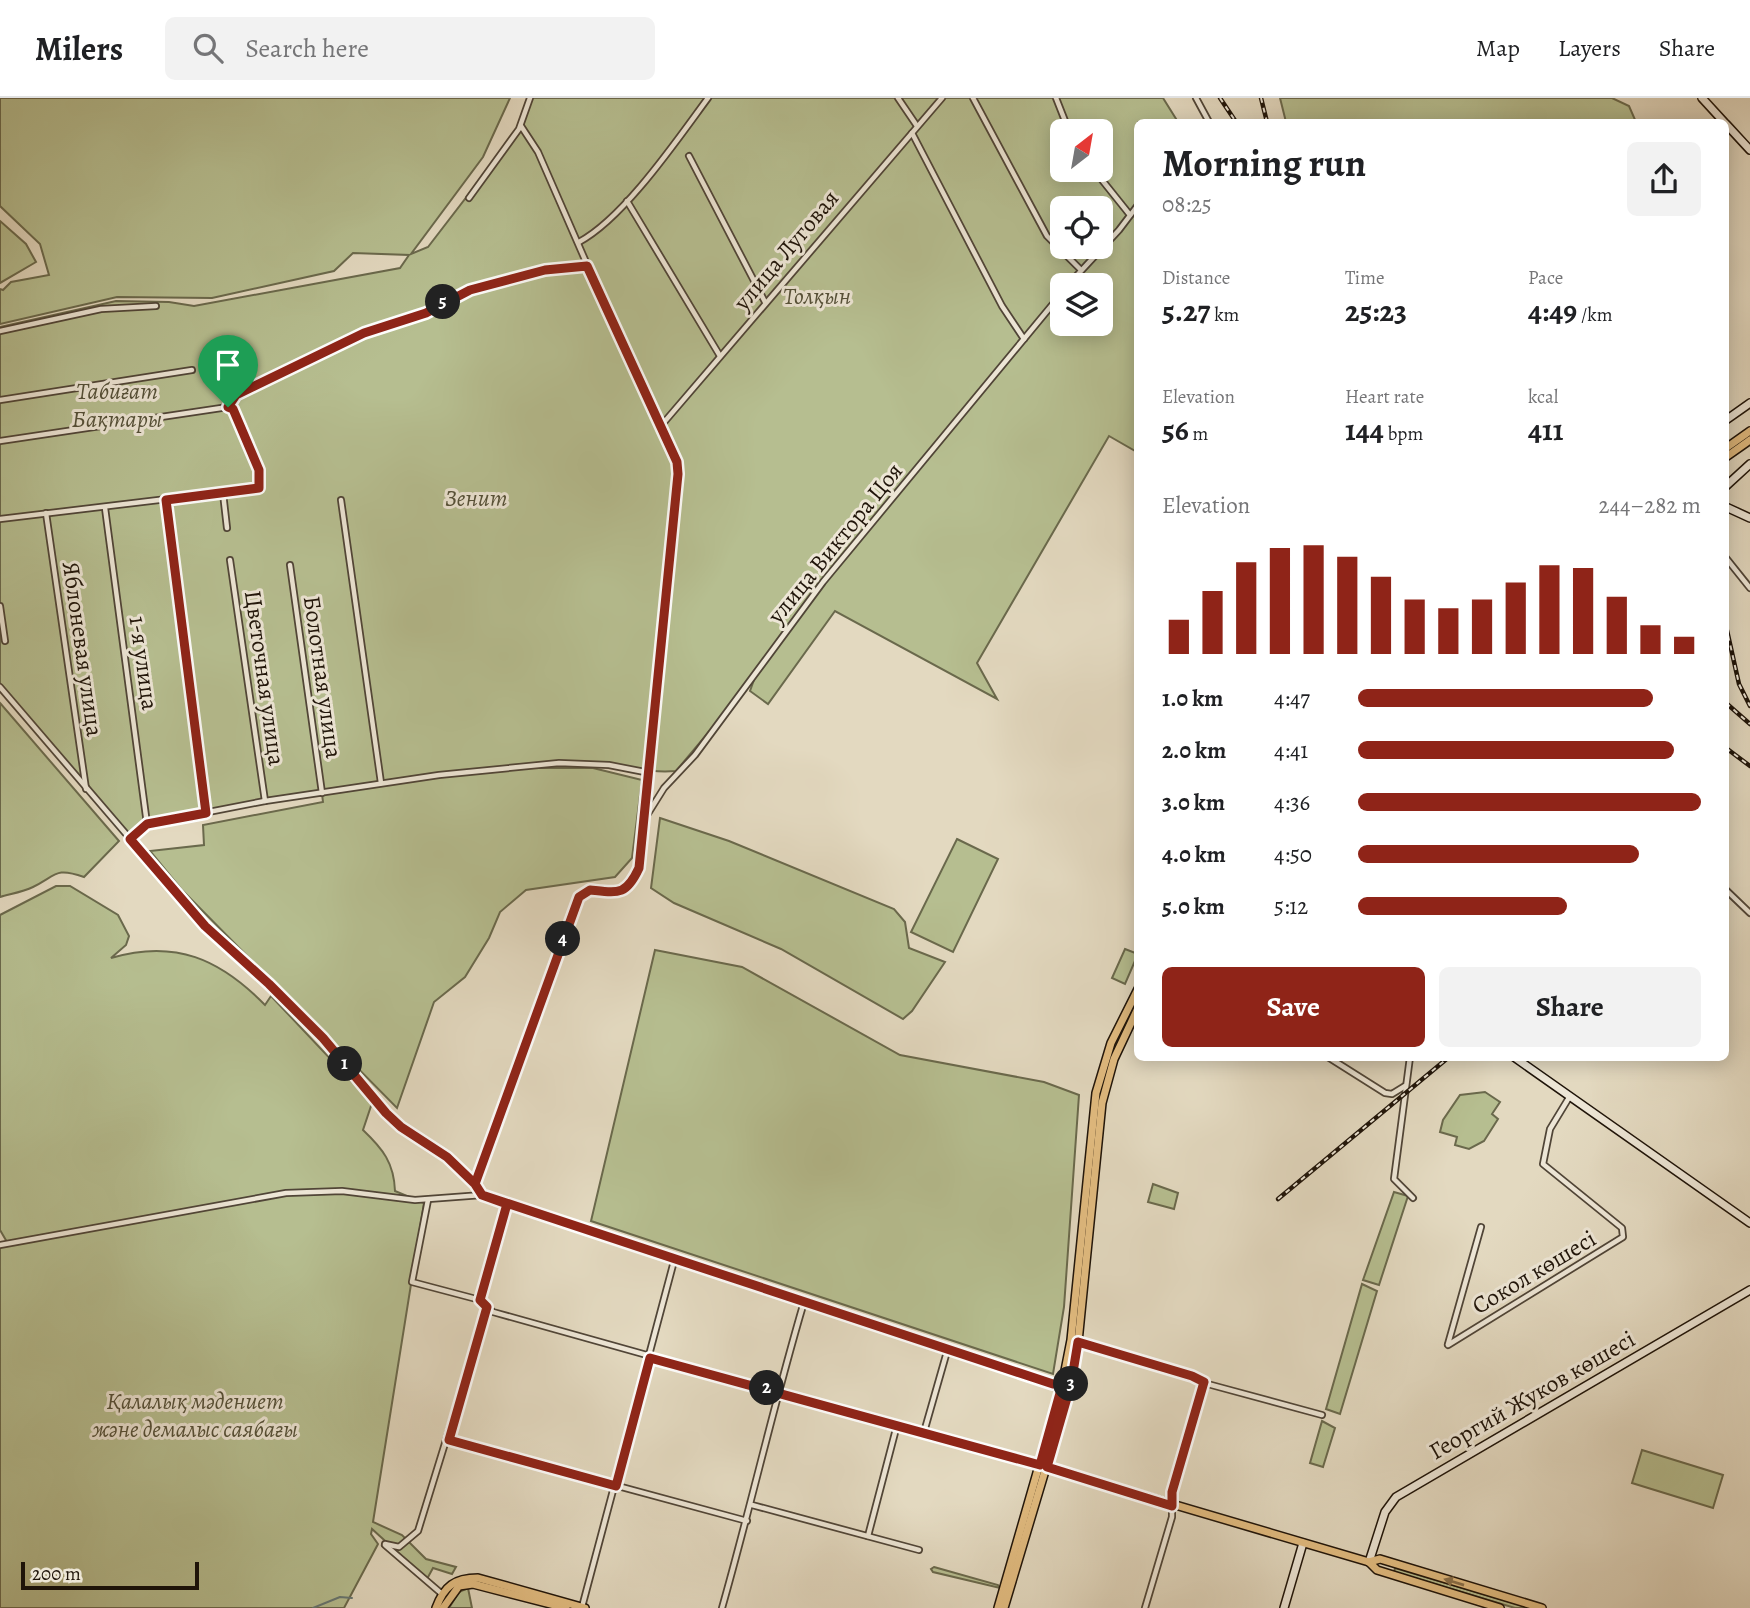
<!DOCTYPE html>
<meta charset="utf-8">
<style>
:root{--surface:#fff;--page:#f2f2f2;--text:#202124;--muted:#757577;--line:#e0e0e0;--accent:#8f2418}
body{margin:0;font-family:Alegreya,serif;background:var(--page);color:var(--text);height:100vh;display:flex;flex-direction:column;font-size:26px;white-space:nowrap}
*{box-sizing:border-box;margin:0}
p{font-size:23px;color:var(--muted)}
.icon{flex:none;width:38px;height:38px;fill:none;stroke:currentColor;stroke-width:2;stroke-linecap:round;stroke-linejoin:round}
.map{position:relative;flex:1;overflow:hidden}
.sheet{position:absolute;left:1134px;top:21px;width:595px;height:942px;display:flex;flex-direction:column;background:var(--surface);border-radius:10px;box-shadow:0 4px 18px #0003}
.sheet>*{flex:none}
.needle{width:46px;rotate:31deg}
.tools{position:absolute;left:1050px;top:21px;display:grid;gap:14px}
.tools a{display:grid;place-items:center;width:63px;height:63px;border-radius:10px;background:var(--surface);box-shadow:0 4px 18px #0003;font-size:35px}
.scale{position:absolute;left:21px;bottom:18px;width:178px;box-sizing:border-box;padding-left:7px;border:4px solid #1f1409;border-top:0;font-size:19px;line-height:24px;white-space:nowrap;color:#1f1409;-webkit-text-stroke:5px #ede6d6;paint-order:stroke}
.pin{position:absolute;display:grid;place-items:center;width:60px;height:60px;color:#fff;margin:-72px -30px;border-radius:50% 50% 50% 0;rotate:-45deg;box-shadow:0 0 7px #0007}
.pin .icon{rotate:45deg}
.km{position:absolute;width:35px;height:35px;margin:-18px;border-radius:50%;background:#222;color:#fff;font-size:19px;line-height:35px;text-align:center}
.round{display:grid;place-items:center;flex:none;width:74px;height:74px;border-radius:10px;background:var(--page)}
.summary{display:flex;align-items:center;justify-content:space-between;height:119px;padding:0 28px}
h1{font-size:38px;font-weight:600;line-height:52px}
.metrics{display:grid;grid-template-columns:repeat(3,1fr);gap:10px;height:119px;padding:7px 28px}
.metrics div{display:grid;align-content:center}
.metrics b{font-size:30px;font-weight:600}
.metrics small{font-size:19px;font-weight:400}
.metrics p{font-size:19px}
.chart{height:196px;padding:14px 28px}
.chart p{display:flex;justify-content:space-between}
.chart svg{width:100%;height:126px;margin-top:7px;stroke:var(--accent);stroke-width:6}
.primary-button{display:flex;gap:14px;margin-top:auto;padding:14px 28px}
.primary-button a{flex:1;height:80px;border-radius:10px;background:var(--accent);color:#fff;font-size:28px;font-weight:600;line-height:80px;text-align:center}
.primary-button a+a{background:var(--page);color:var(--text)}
ul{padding:0 28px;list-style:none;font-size:23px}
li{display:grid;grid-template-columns:112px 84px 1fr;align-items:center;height:52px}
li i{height:18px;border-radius:9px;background:var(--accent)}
header{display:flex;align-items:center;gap:42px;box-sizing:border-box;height:98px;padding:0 35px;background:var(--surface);border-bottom:2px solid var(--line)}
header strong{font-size:33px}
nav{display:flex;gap:38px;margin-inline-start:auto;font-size:24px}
.search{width:490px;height:63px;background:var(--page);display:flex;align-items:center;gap:18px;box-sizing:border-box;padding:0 24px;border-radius:10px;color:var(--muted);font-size:26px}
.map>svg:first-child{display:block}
.green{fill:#b6be90;stroke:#6a694c;stroke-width:2;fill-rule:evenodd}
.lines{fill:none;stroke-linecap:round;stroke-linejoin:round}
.stream{stroke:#677773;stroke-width:2}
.street-casing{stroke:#504537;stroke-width:8}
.secondary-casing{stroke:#1f1409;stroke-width:10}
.primary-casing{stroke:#1f1409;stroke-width:10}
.street{stroke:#ede6d6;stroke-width:4.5}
.secondary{stroke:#ede6d6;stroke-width:7}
.primary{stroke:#e2bc80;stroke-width:7}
.rail-casing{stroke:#1f1409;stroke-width:4.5}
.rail{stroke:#ede6d6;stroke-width:2;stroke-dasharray:5;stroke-linecap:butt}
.oneway{fill:#8a704a}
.route-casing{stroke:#fff;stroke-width:14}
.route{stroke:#8f2418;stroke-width:9}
.labels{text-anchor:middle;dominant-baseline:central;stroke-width:6;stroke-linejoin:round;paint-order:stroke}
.street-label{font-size:24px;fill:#1f1409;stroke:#ede6d6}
.park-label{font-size:24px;font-style:italic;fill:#545038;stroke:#ede6d6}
</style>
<header>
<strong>Milers</strong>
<div class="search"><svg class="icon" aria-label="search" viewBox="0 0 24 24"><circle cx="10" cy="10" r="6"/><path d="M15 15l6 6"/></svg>Search here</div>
<nav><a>Map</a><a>Layers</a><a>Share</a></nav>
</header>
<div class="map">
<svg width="1750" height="1510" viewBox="0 0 1750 1510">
<rect width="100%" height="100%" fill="#e3d9c0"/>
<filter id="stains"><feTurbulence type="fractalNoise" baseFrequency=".00286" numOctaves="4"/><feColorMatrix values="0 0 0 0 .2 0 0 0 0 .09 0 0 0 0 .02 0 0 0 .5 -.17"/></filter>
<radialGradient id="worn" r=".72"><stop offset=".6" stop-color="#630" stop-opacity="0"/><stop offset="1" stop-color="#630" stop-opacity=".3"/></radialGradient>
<g class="green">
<path d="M 0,0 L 510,0 L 483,59 L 411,156 L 428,149 L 521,28 L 529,0 L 1163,0 L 1178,24 L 1138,24 L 1137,354 L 1109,338 L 977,565 L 997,601 L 835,513 L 768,606 L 750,593 L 755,579 L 676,673 C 652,675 633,670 610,667 C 582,664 555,665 528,670 L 593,670 L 642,682 L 632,760 L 615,779 L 526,792 L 500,814 L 489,840 L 465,879 L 434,904 L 397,1010 L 181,791 L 150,753 L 204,747 L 203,727 L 323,704 L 322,696 L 265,703 L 147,726 L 130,741 L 0,589 L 0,229 L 116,203 L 169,204 L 194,208 L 400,170 L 409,157 L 353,155 L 334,173 L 212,200 L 117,199 L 0,226 L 0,191 L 3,192 L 11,184 L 49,177 L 40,146 L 0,108 ZM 1062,33 L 1101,33 L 1101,72 L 1062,72 ZM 1062,110 L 1101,110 L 1101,149 L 1062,149 ZM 1062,187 L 1101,187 L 1101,226 L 1062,226 Z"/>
<polygon points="1280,0 1612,0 1629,8 1636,24 1286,24"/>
<polygon points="0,123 26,146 36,164 0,185"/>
<path d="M 0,605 L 119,743 L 84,779 C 55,769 57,777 33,789 C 23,794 10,796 0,799 Z"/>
<polygon points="660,720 729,743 894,811 905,824 909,850 945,864 912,913 903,921 781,851 674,805 651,790"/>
<polygon points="957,741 998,761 953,854 911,834"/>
<path d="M 56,788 L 70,788 L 118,817 L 129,838 L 126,847 L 111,860 C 175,841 220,861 265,907 L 271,898 L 372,1005 L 363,1032 C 383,1051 394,1065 395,1093 L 424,1105 L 373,1424 L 402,1437 L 426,1461 L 456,1469 L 452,1476 L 433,1470 L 427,1481 L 372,1431 L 371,1436 L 378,1446 L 344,1510 L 0,1510 L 0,1149 L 7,1144 L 0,1132 L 0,817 Z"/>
<polygon points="1125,851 1138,856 1125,886 1112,880"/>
<polygon points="655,852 742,869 900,957 1044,984 1079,997 1064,1209 1053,1276 591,1123"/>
<polygon points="1485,994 1500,1004 1492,1016 1498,1021 1484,1043 1469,1051 1455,1047 1457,1039 1440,1034 1443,1022 1460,997"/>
<polygon points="1153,1086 1178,1095 1174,1111 1148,1104"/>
<polygon points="1394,1094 1408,1098 1379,1187 1363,1182"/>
<polygon points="1362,1186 1377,1193 1340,1316 1326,1311"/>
<polygon points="1322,1323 1335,1330 1323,1369 1310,1365"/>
<polygon points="1642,1352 1723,1377 1713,1410 1632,1385"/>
<polygon points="934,1469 998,1487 1000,1490 933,1474 931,1471"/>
<polygon points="1395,1470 1530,1510 1515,1510 1394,1474"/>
<polygon points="468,1490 472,1510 449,1510 459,1494"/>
</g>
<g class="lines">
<polyline class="stream" points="313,1510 340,1499 352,1500"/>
<defs>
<g id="street">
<polyline points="898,0 917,28"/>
<polyline points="973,0 1047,138 1081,172"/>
<polyline points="1056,0 1069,33"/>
<polyline points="1196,0 1209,24"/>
<polyline points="912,35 1002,208 1024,241"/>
<polyline points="689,58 765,204"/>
<polyline points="1094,72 1130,117"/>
<polyline points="469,100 519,31 530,0"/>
<polyline points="627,103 720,258"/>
<path d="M 579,144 C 624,120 677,42 708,0"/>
<polyline points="1068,187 1119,132 1138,107"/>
<polyline points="0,233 101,211 156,208"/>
<polyline points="0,302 192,272"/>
<polyline points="660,329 942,0"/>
<polyline points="0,343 228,309 236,297 364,235 426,215 470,192 545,172 587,168"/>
<polyline points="223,395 227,430"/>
<polyline points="166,402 207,715"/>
<polyline points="341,402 381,685"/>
<polyline points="105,410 147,726"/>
<polyline points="46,415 86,691"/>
<polyline points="0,421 259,390 259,372 233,311 228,309"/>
<polyline points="1726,460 1750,490"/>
<polyline points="230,462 265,703"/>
<polyline points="290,467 322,695"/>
<polyline points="0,508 5,543"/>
<polyline points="0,589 205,828 269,886 323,940 386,1015 401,1029 447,1059 475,1086 482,1097"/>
<polyline points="644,722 664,690 695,657 823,484 1062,195"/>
<polyline points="130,741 147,726 265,703 439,677 559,665 609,667 650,675"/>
<polyline points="1726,792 1750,815"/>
<polyline points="1328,959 1385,995 1392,996 1405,988"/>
<polyline points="1410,959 1394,1081 1413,1100"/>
<path d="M 475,1086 L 579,799 C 601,777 617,815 639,770 L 678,376 L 677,364 L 627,258 L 538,54 L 521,28"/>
<polyline points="428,1102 412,1184 480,1202 493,1214 1039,1367"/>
<polyline points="0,1147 286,1095 342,1093 415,1102 482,1097 1053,1286 1071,1286"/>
<polyline points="480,1202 507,1106"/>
<polyline points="1078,1244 1192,1278 1204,1285 1322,1317"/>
<polyline points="1448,1246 1481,1129"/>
<polyline points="1448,1247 1623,1139 1622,1130 1543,1066 1550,1031 1570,998"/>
<polyline points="924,1334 948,1250"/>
<polyline points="448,1342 747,1423"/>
<polyline points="752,1407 919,1452"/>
<polyline points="868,1438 897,1327"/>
<polyline points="385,1446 399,1449 418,1433 487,1209"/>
<polyline points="385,1447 442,1496"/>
<polyline points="582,1509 674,1163"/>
<path d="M 722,1510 C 751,1408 774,1305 804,1204"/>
<polyline points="1145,1510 1172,1419 1172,1393 1204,1285"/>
</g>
<g id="secondary">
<polyline points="1702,0 1724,24"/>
<polyline points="1726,26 1750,52"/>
<polyline points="1726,322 1750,305"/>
<polyline points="1726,388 1750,366"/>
<polyline points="1726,409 1750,420"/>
<polyline points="1514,959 1750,1125"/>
<polyline points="1369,1464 1385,1414 1396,1399 1750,1192"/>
<polyline points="1284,1510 1303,1445"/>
</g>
<g id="primary">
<polyline points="1726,350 1750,333"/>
<polyline points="1726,359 1750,342"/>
<polyline points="1043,1368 1369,1464 1377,1472 1500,1510"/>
<polyline points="1369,1464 1380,1461 1542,1510"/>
<path d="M 436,1510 C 444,1488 455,1480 478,1480 L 585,1510"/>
<polyline points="443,1510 459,1488 473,1486 566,1510"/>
<polyline points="998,1510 1062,1288 1071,1242 1096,995 1111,945 1138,891"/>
<polyline points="1004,1510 1071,1286 1078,1244 1102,1005 1114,961 1138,910"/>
</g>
</defs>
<use href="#street" class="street-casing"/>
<use href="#secondary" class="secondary-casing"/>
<use href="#primary" class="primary-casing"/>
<use href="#street" class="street"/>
<use href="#secondary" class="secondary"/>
<use href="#primary" class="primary"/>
<defs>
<g id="rail">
<polyline points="1220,0 1236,24"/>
<polyline points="1261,0 1267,24"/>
<polyline points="1726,528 1739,586 1750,608"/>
<polyline points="1726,605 1750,626"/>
<polyline points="1726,650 1750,668"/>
<polyline points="1278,1101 1449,959"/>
</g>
</defs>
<use href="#rail" class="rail-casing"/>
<use href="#rail" class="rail"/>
</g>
<defs><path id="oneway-solid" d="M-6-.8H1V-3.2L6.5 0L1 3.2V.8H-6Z" transform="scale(1.75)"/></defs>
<use class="oneway" href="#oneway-solid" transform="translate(1454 1484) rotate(-163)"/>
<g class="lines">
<defs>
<path id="route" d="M 228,309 L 233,311 L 259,372 L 259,390 L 166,402 L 206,715 L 147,726 L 130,741 L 205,828 L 269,886 L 323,940 L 386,1015 L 401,1029 L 447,1059 L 475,1086 L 482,1097 L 507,1106 L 480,1202 L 487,1209 L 449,1342 L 616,1388 L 650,1260 L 1040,1367 L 1062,1288 L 1071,1286 L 1078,1244 L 1192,1278 L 1204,1284 L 1172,1394 L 1172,1408 L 1047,1369 L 1071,1286 L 1053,1286 L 482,1097 L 475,1086 L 579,799 L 590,792 C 618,795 626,798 639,770 L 678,376 L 677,364 L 587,168 L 545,172 L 470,192 L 426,215 L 364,235 L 236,297 L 228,309"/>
</defs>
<use href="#route" class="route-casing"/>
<use href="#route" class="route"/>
</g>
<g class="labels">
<g class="street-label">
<text transform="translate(786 152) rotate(-50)">улица Луговая</text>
<text transform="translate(835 445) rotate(-51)">улица Виктора Цоя</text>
<text transform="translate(83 551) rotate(82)">Яблоневая улица</text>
<text transform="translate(144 565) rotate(82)">1-я улица</text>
<text transform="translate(323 579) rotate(82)">Болотная улица</text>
<text transform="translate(265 580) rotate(82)">Цветочная улица</text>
<text transform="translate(1534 1174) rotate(-31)">Сокол көшесі</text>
<text transform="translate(1532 1297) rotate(-30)">Георгий Жуков көшесі</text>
</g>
<g class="park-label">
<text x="817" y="198">Толқын</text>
<text x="117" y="293">Табиғат<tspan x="117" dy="28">Бақтары</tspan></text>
<text x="476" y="400">Зенит</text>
<text x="195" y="1303">Қалалық мәдениет<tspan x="195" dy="28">және демалыс саябағы</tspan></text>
</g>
</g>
<rect width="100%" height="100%" filter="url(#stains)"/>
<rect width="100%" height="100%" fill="url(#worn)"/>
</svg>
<div class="tools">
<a><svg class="needle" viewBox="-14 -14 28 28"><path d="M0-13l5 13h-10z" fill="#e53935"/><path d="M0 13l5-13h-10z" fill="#757577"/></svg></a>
<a><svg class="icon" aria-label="locate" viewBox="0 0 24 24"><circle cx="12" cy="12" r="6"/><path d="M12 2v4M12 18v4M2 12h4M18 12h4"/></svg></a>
<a><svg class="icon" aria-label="layers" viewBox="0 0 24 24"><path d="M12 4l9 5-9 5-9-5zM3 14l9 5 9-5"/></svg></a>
</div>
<div class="scale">200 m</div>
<div class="pin" style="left:228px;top:309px;background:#1e9e55"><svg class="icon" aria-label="arrive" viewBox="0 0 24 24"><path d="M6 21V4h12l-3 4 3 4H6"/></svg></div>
<b class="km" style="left:345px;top:966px">1</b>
<b class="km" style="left:767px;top:1290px">2</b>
<b class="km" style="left:1071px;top:1286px">3</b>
<b class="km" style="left:563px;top:841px">4</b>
<b class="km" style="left:443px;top:204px">5</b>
<section class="sheet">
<div class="summary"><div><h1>Morning run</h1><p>08:25</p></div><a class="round"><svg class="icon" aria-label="share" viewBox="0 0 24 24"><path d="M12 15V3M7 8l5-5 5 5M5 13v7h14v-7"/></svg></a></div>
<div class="metrics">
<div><p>Distance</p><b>5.27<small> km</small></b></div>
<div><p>Time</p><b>25:23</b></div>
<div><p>Pace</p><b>4:49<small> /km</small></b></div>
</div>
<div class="metrics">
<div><p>Elevation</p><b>56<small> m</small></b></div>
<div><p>Heart rate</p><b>144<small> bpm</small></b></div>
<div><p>kcal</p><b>411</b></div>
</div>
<div class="chart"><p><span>Elevation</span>244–282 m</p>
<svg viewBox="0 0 160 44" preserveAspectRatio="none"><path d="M5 44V32M15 44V22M25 44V12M35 44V7M45 44V6M55 44V10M65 44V17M75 44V25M85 44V28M95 44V25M105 44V19M115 44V13M125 44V14M135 44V24M145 44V34M155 44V38"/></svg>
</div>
<ul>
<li><b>1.0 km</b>4:47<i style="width:86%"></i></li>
<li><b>2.0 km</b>4:41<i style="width:92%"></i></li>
<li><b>3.0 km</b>4:36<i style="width:100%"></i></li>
<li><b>4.0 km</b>4:50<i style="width:82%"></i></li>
<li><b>5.0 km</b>5:12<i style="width:61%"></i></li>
</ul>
<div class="primary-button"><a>Save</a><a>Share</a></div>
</section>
</div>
